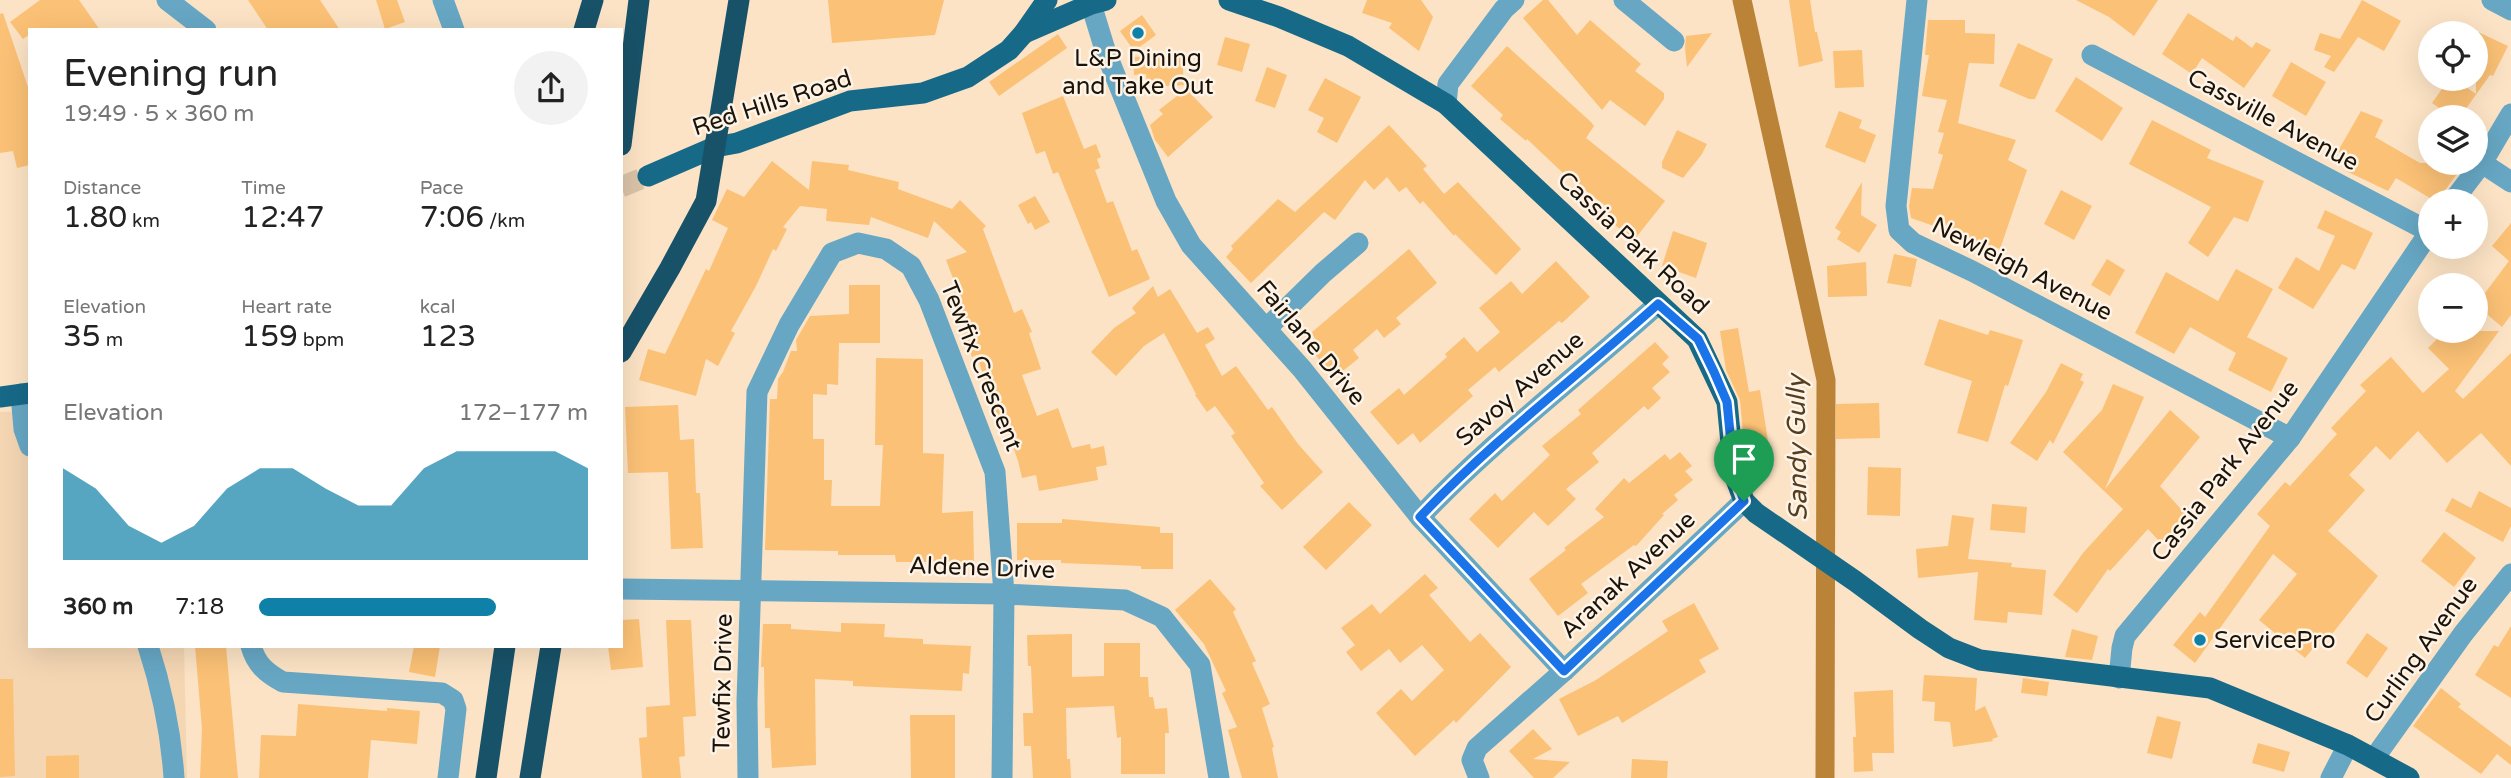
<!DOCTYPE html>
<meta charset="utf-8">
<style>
:root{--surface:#fff;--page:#f2f2f2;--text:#222;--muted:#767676;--accent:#0f81a8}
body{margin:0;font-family:"Varela Round",sans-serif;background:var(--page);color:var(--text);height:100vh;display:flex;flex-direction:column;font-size:26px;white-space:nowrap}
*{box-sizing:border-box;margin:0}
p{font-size:23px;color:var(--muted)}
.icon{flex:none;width:38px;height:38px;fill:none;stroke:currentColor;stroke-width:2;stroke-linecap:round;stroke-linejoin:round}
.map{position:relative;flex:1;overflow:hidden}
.details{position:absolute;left:28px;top:28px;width:595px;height:620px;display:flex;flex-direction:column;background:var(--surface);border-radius:0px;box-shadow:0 7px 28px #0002}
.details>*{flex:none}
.fabs{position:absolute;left:2418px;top:21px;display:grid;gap:14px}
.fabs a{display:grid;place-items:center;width:70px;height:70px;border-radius:50%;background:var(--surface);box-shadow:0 7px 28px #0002;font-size:35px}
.pin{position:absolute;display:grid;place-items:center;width:60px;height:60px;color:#fff;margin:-72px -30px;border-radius:50% 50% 50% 0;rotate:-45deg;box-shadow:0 0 7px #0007}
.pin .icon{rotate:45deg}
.round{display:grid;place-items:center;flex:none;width:74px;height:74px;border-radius:37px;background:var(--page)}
.summary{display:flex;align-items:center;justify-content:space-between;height:119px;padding:0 35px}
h1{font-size:38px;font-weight:600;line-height:52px}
.metrics{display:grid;grid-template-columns:repeat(3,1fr);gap:10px;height:119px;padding:7px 35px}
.metrics div{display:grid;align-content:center}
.metrics b{font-size:30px;font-weight:600}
.metrics small{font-size:19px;font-weight:400}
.metrics p{font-size:19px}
.chart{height:196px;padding:14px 35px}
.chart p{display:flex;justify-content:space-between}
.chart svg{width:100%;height:126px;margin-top:7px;fill:var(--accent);opacity:.7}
ul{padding:0 35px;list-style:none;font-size:23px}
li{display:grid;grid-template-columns:112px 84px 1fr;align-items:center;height:52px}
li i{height:18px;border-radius:9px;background:var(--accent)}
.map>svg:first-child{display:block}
.built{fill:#f4d6b3}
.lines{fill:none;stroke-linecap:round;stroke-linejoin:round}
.canal{stroke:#ba8337;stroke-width:19}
.building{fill:#fbc176}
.major-tunnel{stroke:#dac4a9;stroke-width:21;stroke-dasharray:21 10;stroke-linecap:butt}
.minor{stroke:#67a7c4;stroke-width:21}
.major{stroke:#176988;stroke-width:21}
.highway{stroke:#185269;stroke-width:21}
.route-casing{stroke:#fff;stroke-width:14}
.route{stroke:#1a73e8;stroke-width:9}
.poi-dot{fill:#0f81a8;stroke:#fdf3e7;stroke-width:2.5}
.labels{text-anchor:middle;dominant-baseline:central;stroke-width:5;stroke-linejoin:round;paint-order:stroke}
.poi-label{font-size:24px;fill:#1b1208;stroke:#fdf3e7}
.street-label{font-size:24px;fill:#1b1208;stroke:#fdf3e7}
.water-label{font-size:26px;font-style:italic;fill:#553d1d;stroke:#fdf3e7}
</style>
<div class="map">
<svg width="2511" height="778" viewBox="0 0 2511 778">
<rect width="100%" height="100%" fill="#fce3c5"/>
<polygon class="built" points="30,411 30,646 184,646 187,778 0,778 0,412"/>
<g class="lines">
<polyline class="canal" points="1742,0 1826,380 1825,778"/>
</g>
<g class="building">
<polygon points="40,0 79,0 100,30 30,30 30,34 23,39 10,22"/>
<polygon points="248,0 320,0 340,30 268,30"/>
<polygon points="376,0 397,0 405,22 385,29"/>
<polygon points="828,0 944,0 935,35 832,43"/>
<polygon points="1367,0 1421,0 1433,17 1419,51 1389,28 1392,23 1362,13"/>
<polygon points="1543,0 1548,0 1577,35 1590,20 1641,64 1635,71 1664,93 1664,99 1645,126 1610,100 1602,110 1523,18"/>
<polygon points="1789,0 1810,0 1815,32 1817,32 1823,61 1799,67"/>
<polygon points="2076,0 2158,0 2134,36 2109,17"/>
<polygon points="2362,0 2401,21 2384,51 2358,37 2334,72 2324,67 2331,56 2314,50 2320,33 2340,39"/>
<polygon points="3,13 30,93 30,165 17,168 13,151 0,153 0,14"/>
<polygon points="2188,13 2233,41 2236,36 2252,48 2256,42 2271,50 2244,88 2202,58 2192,74 2162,54"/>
<polygon points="1142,15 1156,35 1134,51 1120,31"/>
<polygon points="1928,20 1965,20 1965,33 1995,34 1994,64 1969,63 1958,123 2016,140 2008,160 2027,170 2000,249 1911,218 1909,206 1912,188 1933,189 1943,155 1938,153 1944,133 1938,132 1947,100 1922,96 1929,55 1925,55"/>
<polygon points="2476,31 2508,46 2493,76 2490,75 2460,117 2452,117 2432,103 2449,79 2455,79 2476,94"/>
<polygon points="1712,33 1687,67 1685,48 1686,36"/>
<polygon points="1058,34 1067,48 999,96 989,82"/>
<polygon points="1225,37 1250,44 1242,72 1217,65"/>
<polygon points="2018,43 2053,59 2035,99 2029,99 1999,86"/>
<polygon points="1507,46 1591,122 1594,126 1586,138 1665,201 1634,240 1601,214 1607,207 1564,174 1527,139 1526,141 1500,119 1503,115 1471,86"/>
<polygon points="1862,50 1864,87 1835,88 1833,51"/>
<polygon points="1182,54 1184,85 1147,87 1146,74 1134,75 1133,57"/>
<polygon points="2291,62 2326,82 2306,116 2272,96"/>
<polygon points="1267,67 1287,75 1275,108 1255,101"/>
<polygon points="2076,77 2123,108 2102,141 2055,111"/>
<polygon points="1325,78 1361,97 1337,143 1317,132 1324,118 1308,110"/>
<polygon points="1186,89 1213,117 1168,157 1155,140 1150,125 1163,114 1159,110"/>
<polygon points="1063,96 1084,149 1096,144 1101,157 1097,159 1100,168 1095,170 1107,203 1113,201 1132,251 1137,249 1150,279 1109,297 1058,172 1053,174 1045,151 1036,154 1022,113"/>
<polygon points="1839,111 1862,120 1859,128 1876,135 1865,163 1825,147"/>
<polygon points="2361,111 2383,120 2375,137 2420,163 2445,163 2459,171 2443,193 2440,201 2435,201 2396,178 2388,191 2346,171 2355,160 2338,151"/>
<polygon points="2152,120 2211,150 2207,158 2264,181 2248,222 2234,217 2208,257 2188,243 2211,207 2129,164"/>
<polygon points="1389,125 1427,166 1423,169 1444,194 1458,182 1521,249 1496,275 1455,234 1454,236 1423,201 1420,204 1406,187 1399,192 1387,177 1374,190 1365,180 1335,220 1324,212 1251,283 1226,257 1233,249 1231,246 1278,199 1295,212"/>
<polygon points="1677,130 1707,144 1702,154 1683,178 1662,168 1662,162"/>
<polygon points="772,161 809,190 812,161 849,165 848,170 899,182 898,189 952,209 960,200 986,226 983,229 1014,313 1022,309 1032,332 1029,333 1041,369 1022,375 1037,416 1058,408 1072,448 1090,444 1091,449 1104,446 1107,465 1096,467 1098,480 1039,491 1036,475 1022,478 1018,461 1003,418 997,421 977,355 972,357 963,334 968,332 956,295 959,294 946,260 967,252 934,221 928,238 871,217 869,225 826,221 827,209 800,206 783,227 787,229 776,251 773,249 756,286 731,331 735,333 718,366 706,359 696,396 639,380 648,349 665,354 706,269 709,271 728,228 712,220 727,189 744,197"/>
<polygon points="1862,182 1861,215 1877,225 1859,253 1837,239 1841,232 1835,228"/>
<polygon points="2061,190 2092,206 2074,240 2044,224"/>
<polygon points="1035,196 1050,222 1035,230 1031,222 1028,224 1018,205"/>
<polygon points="2325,210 2373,233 2355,270 2342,264 2313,309 2278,288 2296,257 2319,271 2335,236 2317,228"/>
<polygon points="2511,223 2511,315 2502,327 2476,305 2509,261 2492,246"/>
<polygon points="1673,231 1707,243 1696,278 1662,266"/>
<polygon points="1409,249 1437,283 1396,318 1401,324 1384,338 1377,329 1353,350 1359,358 1334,378 1310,348 1318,342 1311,333"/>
<polygon points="1894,254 1917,259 1911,287 1887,283"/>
<polygon points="2107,259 2125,270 2110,296 2091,285"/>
<polygon points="1556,261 1590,297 1562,323 1559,321 1499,372 1495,367 1468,390 1473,396 1420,443 1413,433 1398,445 1370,412 1399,388 1404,395 1447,357 1445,354 1464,337 1477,352 1500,332 1479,308 1511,281 1522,294"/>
<polygon points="1866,262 1867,296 1828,297 1827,266"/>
<polygon points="2236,269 2273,289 2247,337 2288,358 2271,392 2228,370 2236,353 2190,327 2174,354 2135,333 2166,272 2218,301"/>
<polygon points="849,285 880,285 880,343 839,343 838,385 827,384 827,395 813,394 813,439 824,439 824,480 832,480 831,506 880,506 883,445 875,445 876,358 923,359 923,453 944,454 942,513 973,511 974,562 896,562 895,555 838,555 838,551 765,550 770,399 777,399 778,379 783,372 791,351 797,351 796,340 810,316 849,314"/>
<polygon points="1153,286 1158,297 1170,289 1197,333 1208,327 1215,339 1205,345 1222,376 1236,366 1268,410 1272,407 1298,444 1323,472 1282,510 1260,486 1264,483 1231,436 1235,433 1215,406 1207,412 1195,395 1196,394 1164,333 1144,346 1116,376 1091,352 1114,328 1136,313 1132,308"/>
<polygon points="1939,319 1988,335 1990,330 2023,340 2008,386 2005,385 1988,442 1957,433 1972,381 1924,365"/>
<polygon points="1738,328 1749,392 1760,390 1771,460 1746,464 1740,400 1726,370 1720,331"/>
<polygon points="2445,331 2499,331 2455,391 2463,399 2511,353 2511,466 2481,433 2447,463 2418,431 2390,460 2376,446 2349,475 2365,490 2328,531 2378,576 2328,639 2324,635 2305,658 2259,620 2297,574 2273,554 2195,663 2173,645 2200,612 2205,617 2270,526 2257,514 2285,482 2290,486 2337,434 2331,428 2366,391 2360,385 2391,357 2423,393 2449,369 2428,348"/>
<polygon points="1655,342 1669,357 1662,364 1670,372 1652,388 1661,398 1648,410 1644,406 1592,453 1599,462 1566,489 1576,499 1548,526 1534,512 1498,548 1469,519 1495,493 1502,501 1550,455 1542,446 1581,414 1578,410"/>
<polygon points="2061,363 2083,374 2080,380 2084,382 2053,444 2050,440 2037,461 2010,443 2046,392"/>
<polygon points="2113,384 2144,397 2105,489 2170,410 2200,437 2160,486 2189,518 2161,543 2148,529 2110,571 2108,569 2077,613 2053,595 2083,553 2123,509 2063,452 2102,410"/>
<polygon points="1879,403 1880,438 1836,439 1836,404"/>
<polygon points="678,405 680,440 694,439 696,493 700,493 703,548 671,549 668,472 628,473 625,407"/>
<polygon points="1680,452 1692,466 1685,471 1693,480 1674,495 1678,500 1662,514 1664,515 1636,546 1634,545 1581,584 1588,593 1558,616 1529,579 1566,550 1564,548 1604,517 1595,509 1624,478 1629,483 1665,454 1670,460"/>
<polygon points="1868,467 1901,468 1900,516 1867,515"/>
<polygon points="2479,491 2511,508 2511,526 2503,542 2445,511 2452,498 2471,508"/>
<polygon points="1349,502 1372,525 1326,570 1303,547"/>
<polygon points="1992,504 2027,507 2025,533 1990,530"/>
<polygon points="1952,515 1974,518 1968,559 2012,563 2011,567 2046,570 2042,615 2008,612 2007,623 1974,620 1978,572 1918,578 1916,549 1948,546"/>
<polygon points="1062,519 1160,527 1160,533 1173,533 1173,569 1141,569 1141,566 1061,563 1061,560 1017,560 1017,523 1062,523"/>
<polygon points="2444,532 2476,558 2454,587 2421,561"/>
<polygon points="1425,574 1438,588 1429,595 1470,642 1480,633 1511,667 1456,723 1454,720 1415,756 1376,713 1401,689 1412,701 1444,670 1422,645 1400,663 1389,649 1361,671 1346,652 1355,645 1341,628 1372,604 1380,614"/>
<polygon points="1210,579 1236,609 1233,612 1256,661 1252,663 1270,704 1262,708 1274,747 1272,748 1278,778 1242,778 1228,730 1237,727 1222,693 1226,691 1204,644 1175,610"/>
<polygon points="1694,603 1719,649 1699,660 1706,672 1622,723 1618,716 1578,736 1559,699 1596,680 1668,631 1662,621"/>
<polygon points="639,619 643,667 611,670 608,646 621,646 621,620"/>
<polygon points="666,620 691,620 696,716 683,717 685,756 679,757 681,778 642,778 639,738 647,737 646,707 670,705"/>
<polygon points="841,623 885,624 884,637 923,639 923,644 971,646 969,674 963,673 962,691 853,686 853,681 815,679 816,765 772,768 770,728 765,728 764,667 761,667 763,624 791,624 791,629 841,632"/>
<polygon points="2511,626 2511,698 2475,675 2494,645 2498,647"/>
<polygon points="2072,629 2098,636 2092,660 2065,657"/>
<polygon points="2367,633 2388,648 2367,678 2346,663"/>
<polygon points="1072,634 1072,677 1104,676 1104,643 1140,643 1140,677 1148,677 1149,697 1153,697 1155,709 1167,708 1169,733 1165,733 1165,774 1121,774 1121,737 1117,738 1114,706 1066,708 1067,759 1070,759 1071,778 1033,778 1031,746 1024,746 1023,713 1033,713 1031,666 1028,666 1027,635"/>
<polygon points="195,646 226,646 238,778 200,778 202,729"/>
<polygon points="414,646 440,646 435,677 409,672"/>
<polygon points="1924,675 1977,678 1975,711 1985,706 1998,737 1992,739 1993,741 1953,747 1950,722 1934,721 1935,702 1922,701"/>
<polygon points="2023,678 2049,682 2047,696 2021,693"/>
<polygon points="0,679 13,679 15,776 0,777"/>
<polygon points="2441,688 2461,704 2458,707 2511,747 2511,765 2497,754 2481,774 2413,726"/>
<polygon points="1893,690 1894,753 1872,753 1873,771 1854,772 1853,737 1856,737 1854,692"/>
<polygon points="298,704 387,711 387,708 420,711 417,744 371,740 368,778 259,778 261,735 296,736"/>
<polygon points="910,715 955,715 955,778 911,778"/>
<polygon points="2157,716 2181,722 2172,759 2147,753"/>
<polygon points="1533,729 1552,749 1533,759 1570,762 1553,778 1534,778 1509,751"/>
<polygon points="2258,743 2290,752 2284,772 2252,763"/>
<polygon points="79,755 79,778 46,778 46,756"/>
<polygon points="1632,759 1668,761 1667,778 1631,778"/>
</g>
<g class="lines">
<polyline class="major-tunnel" points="621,187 648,176"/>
<g class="minor">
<polyline points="167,0 206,30"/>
<polyline points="443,0 454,30"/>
<polyline points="1624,0 1674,41"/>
<polyline points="1917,0 1896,206 1899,230 1913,243 1972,271 2290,438"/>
<polyline points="2492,0 2511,10"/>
<polyline points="1091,4 1106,53 1166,201 1191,245 1302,369 1420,517 1564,671"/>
<polyline points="2092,55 2430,232"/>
<polyline points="1446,104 1448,84 1504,9 1514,0"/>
<polyline points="2482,163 2511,182"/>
<polyline points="2453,201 2482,163 2511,114"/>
<polyline points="1267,328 1323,273 1358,243"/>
<polyline points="21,394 24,429 30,446"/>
<path d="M 1420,517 C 1493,440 1579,375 1658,304"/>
<polyline points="621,589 1004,594 1125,600 1162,617 1200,665 1219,778"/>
<path d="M 148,646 C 162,689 171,732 174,778"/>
<path d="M 251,646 C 256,664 266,673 283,682 L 442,693 L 453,700 L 456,709 L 448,778"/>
<polyline points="2119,678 2122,648 2125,636 2290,438 2431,230"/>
<polyline points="2375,757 2463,634 2511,574"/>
<polyline points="748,778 747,701 757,392 789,325 832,253 858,243 886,249 911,266 929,300 995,472 1004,594 1002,778"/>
<polyline points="1479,778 1472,760 1477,748 1564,671 1744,501"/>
<polyline points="2331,778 2348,745"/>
</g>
<g class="major">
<polyline points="1229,0 1279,17 1348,46 1446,104 1697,339 1727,402 1734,474 1744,501 1756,513 1855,581 1920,629 1949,648 1980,660 2210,688 2348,745 2409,778"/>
<polyline points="1024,33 1091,4 1106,0"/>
<polyline points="648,176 715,147 737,143 850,101 923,93 968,77 1009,50 1024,33 1047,0"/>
<polyline points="0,397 30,393"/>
</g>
<g class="highway">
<polyline points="584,30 593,0"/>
<polyline points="621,145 639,0"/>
<polyline points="621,352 670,268 706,201 739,0"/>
<polyline points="486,778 505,646"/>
<polyline points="530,778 551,646"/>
</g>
</g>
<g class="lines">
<defs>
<path id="route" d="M 1658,304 L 1698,339 L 1714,372 L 1727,402 L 1734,474 L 1744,501 L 1564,671 L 1420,517 C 1493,440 1579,375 1658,304 Z"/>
</defs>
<use href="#route" class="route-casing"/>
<use href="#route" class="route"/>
</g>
<g class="poi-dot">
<circle cx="1138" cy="33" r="7"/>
<circle cx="2200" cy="640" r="7"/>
</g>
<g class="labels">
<g class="poi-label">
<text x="1138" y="58">L&amp;P Dining<tspan x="1138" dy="28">and Take Out</tspan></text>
<text x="2214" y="640" text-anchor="start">ServicePro</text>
</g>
<g class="street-label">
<text transform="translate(772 103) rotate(-18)">Red Hills Road</text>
<text transform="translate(2273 120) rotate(28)">Cassville Avenue</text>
<text transform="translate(1633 243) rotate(43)">Cassia Park Road</text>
<text transform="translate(2022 269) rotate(27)">Newleigh Avenue</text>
<text transform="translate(1311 343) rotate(50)">Fairlane Drive</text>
<text transform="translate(981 366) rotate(68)">Tewfix Crescent</text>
<text transform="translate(1520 389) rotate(-41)">Savoy Avenue</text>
<text transform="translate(2225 471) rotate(-52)">Cassia Park Avenue</text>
<text transform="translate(982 568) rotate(2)">Aldene Drive</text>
<text transform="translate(1628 575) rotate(-43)">Aranak Avenue</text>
<text transform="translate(2421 650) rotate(-54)">Curling Avenue</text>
<text transform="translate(723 683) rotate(-89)">Tewfix Drive</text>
</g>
<g class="water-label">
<text transform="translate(1797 448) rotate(-91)">Sandy Gully</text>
</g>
</g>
</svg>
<div class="fabs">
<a><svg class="icon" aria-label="locate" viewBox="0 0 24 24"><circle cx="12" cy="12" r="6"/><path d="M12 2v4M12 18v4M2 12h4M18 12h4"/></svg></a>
<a><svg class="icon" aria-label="layers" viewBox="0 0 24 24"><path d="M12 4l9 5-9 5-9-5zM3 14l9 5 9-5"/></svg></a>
<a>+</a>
<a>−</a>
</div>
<div class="pin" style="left:1744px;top:501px;background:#1e9e55"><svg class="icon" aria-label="arrive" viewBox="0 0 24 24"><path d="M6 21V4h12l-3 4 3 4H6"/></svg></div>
<section class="details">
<div class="summary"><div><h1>Evening run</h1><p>19:49 · 5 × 360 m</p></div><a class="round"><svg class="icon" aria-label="share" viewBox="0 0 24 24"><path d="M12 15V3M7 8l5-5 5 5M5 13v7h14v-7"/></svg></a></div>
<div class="metrics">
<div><p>Distance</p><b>1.80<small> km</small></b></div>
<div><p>Time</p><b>12:47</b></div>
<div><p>Pace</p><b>7:06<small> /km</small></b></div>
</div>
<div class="metrics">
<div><p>Elevation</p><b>35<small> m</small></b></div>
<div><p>Heart rate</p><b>159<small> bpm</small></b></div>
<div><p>kcal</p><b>123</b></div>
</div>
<div class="chart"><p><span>Elevation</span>172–177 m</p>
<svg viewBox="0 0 160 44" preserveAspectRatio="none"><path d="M0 44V12L10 19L20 32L30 38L40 32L50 19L60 12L70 12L80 19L90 25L100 25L110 12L120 6L130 6L140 6L150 6L160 12V44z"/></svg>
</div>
<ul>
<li><b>360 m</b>7:18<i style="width:72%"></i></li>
</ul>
</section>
</div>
